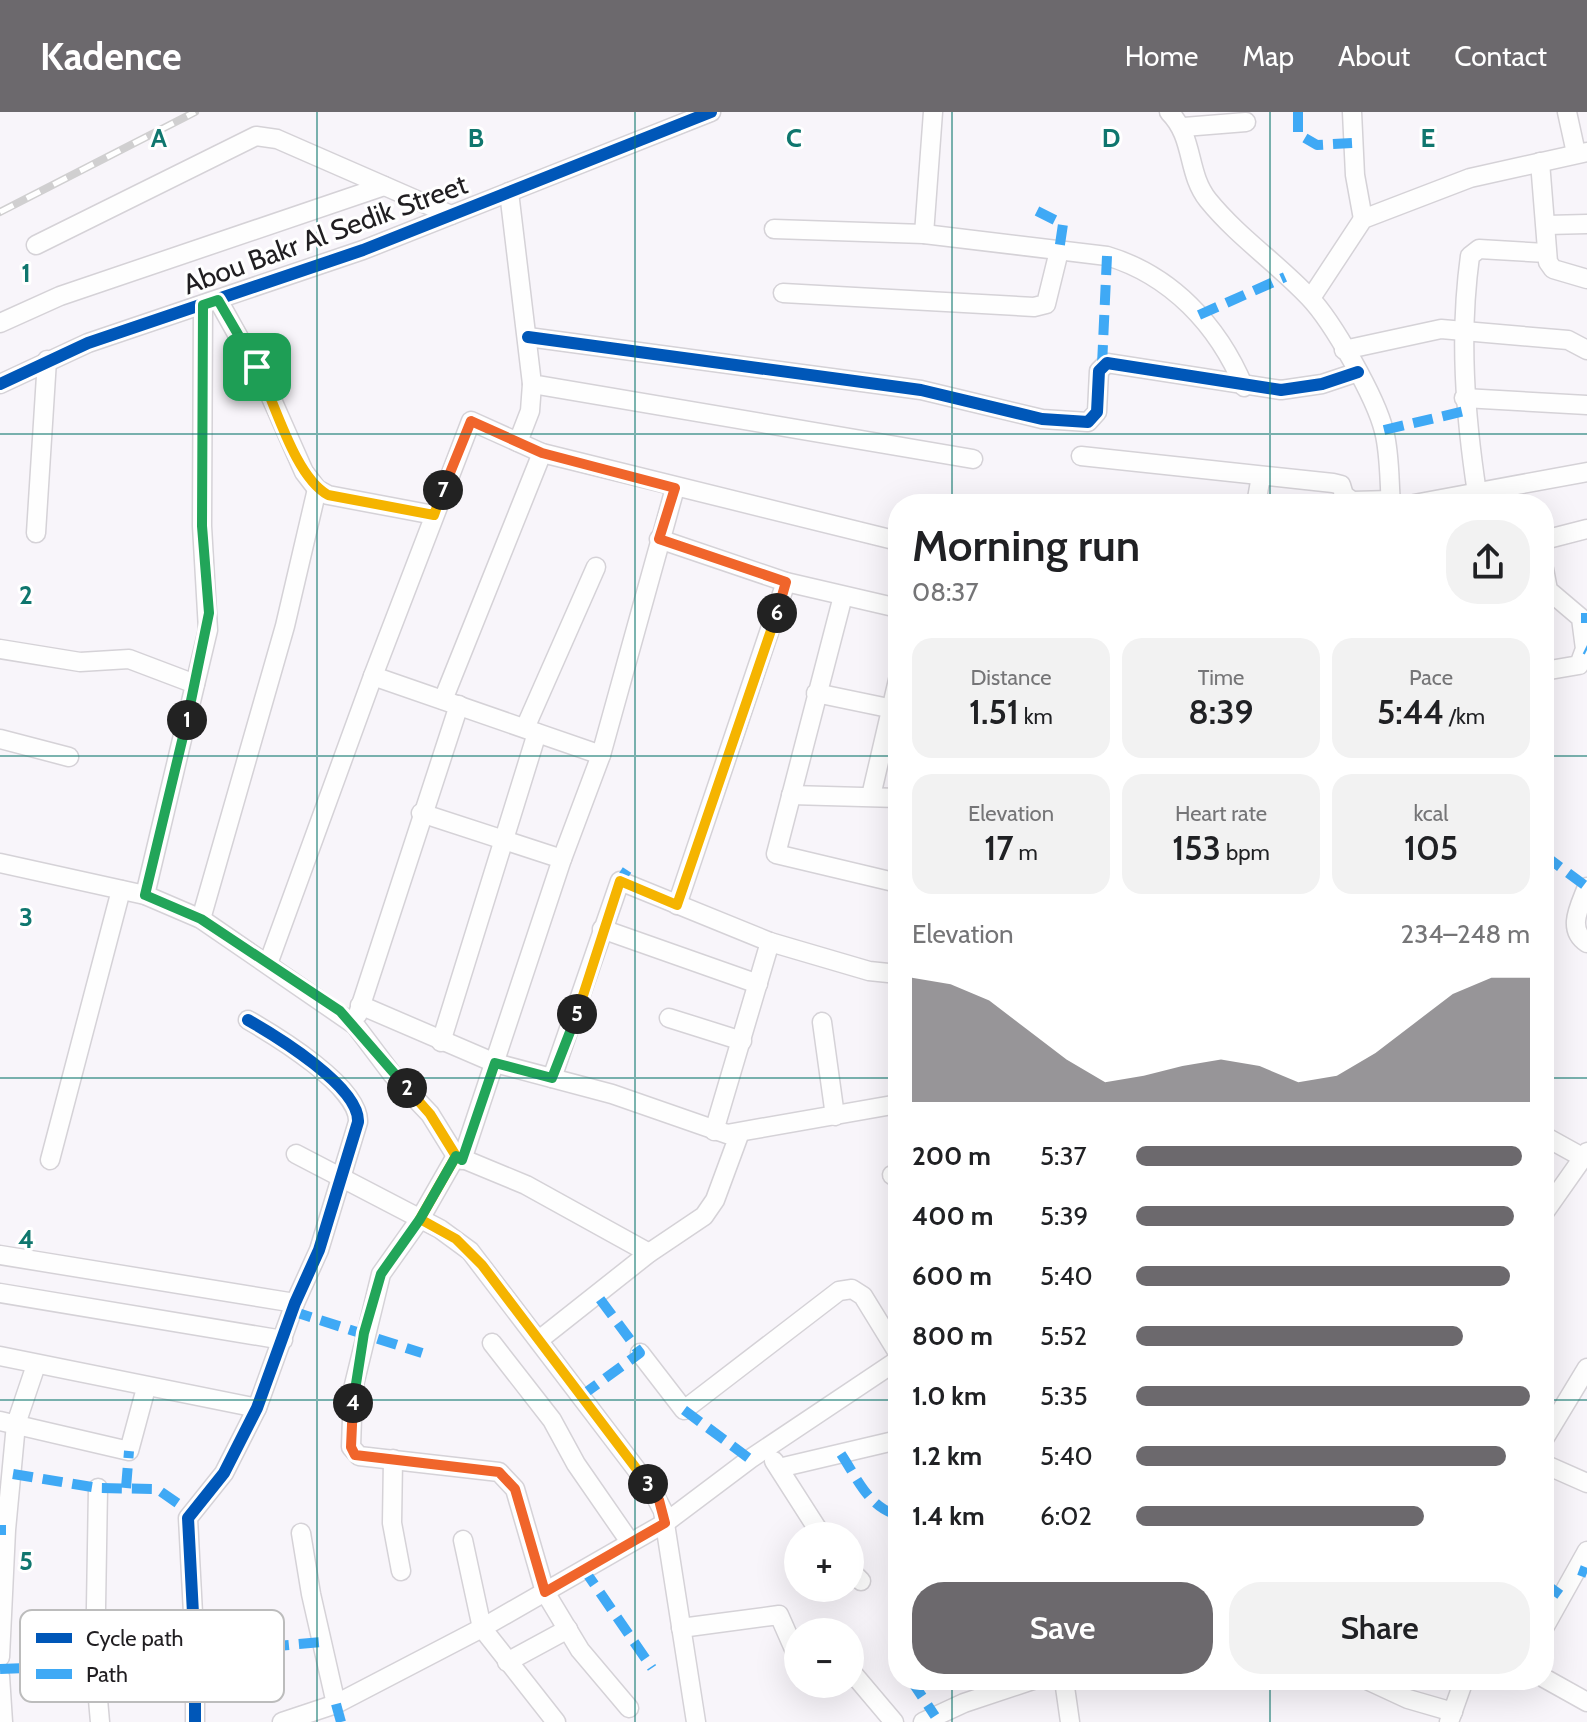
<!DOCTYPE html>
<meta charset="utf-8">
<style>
:root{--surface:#fff;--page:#f2f2f2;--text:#202124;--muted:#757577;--accent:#6c696d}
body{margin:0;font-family:Cabin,sans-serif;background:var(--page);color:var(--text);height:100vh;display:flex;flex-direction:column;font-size:30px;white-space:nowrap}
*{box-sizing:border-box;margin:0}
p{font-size:26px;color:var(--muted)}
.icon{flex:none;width:44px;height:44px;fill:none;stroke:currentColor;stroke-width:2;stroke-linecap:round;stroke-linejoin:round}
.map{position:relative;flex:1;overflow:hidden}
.sheet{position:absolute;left:888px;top:382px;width:666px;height:1196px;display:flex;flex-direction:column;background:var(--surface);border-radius:32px;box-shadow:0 8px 32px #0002}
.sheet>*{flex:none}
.buttons{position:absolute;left:784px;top:1410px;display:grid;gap:16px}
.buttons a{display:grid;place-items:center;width:80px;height:80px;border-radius:50%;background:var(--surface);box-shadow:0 8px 32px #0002;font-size:40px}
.pin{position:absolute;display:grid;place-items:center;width:68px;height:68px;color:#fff;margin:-34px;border-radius:16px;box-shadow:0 4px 12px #0006}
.km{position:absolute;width:40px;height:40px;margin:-20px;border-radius:50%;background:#222;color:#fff;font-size:22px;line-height:40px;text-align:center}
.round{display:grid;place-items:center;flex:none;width:84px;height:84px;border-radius:32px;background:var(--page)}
.headline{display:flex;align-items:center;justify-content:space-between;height:136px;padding:0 24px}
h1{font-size:44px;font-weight:600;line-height:60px}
.figures{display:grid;grid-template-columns:repeat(3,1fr);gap:12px;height:136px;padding:8px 24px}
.figures div{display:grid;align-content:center;border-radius:20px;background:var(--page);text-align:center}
.figures b{font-size:34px;font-weight:600}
.figures small{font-size:22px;font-weight:400}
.figures p{font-size:22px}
.chart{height:224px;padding:16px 24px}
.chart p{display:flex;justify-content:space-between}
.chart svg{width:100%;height:144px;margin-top:8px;fill:var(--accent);opacity:.7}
.button{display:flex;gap:16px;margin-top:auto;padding:16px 24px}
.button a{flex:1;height:92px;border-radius:32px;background:var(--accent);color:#fff;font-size:32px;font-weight:600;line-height:92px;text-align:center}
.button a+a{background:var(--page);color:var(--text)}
ul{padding:0 24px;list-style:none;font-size:26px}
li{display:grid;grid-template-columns:128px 96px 1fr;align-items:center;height:60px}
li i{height:20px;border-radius:10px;background:var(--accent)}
header{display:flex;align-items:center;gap:48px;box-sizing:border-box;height:112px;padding:0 40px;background:var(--accent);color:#fff}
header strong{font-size:38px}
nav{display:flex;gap:44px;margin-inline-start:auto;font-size:28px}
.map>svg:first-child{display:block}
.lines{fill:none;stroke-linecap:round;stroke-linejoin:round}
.minor-casing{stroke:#d5d2d7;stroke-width:21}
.minor{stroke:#fefefe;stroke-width:18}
.rail-casing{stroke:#d0cfd0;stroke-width:8}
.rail{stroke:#fff;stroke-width:5;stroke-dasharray:15;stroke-linecap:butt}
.quiet{stroke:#3fa9f5;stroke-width:10;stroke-dasharray:20 10;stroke-linecap:butt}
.cycleway-casing{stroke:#fff;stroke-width:17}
.cycleway{stroke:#0057b8;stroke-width:12}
.split-1-casing{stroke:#fff;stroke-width:16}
.split-2-casing{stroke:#fff;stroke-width:16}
.split-3-casing{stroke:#fff;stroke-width:16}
.split-4-casing{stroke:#fff;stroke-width:16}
.split-5-casing{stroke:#fff;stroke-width:16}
.split-6-casing{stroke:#fff;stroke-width:16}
.split-7-casing{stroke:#fff;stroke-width:16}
.split-8-casing{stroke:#fff;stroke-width:16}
.split-1{stroke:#22a559;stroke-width:10}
.split-2{stroke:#22a559;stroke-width:10}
.split-3{stroke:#f5b400;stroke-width:10}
.split-4{stroke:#f0652b;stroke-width:10}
.split-5{stroke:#22a559;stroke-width:10}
.split-6{stroke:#f5b400;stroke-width:10}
.split-7{stroke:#f0652b;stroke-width:10}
.split-8{stroke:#f5b400;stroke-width:10}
.grid{fill:none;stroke:#0f766e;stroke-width:2;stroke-opacity:0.55}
.labels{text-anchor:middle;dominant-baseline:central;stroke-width:6;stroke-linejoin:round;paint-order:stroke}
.street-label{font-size:28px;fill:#201e21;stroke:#fff}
.key{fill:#fff;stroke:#bcbcbc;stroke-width:2}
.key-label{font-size:22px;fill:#201e21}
.grid-label{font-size:26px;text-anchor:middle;font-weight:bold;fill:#0f766e;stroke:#fff;stroke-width:6;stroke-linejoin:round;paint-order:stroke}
</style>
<header>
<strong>Kadence</strong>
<nav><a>Home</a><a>Map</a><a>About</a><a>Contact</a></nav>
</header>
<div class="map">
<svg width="1587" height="1610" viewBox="0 0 1587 1610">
<rect width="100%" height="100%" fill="#f8f5fa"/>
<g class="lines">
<defs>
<g id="minor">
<path d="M 1169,0 C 1195,26 1186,60 1208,88 C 1238,125 1277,151 1309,185 C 1333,210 1376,286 1384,319 C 1390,342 1389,368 1391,392"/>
<polyline points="1352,0 1355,63 1363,107"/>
<polyline points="1567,0 1576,41"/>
<polyline points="1184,15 1246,10"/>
<polyline points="1540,50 1548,150 1553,157 1587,167"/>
<polyline points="509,80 532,272 973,347"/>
<polyline points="1547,113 1587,112"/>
<path d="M 774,117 L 924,122 L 1107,144 C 1171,163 1218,213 1244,275"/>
<polyline points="924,122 933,0"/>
<polyline points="36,133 256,24 277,27 451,103"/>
<polyline points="783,181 1034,195 1046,192 1059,139"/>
<polyline points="1311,186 1363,107 1470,66 1587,40"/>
<polyline points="218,188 265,272 304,360 317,377 328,383 434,403"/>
<polyline points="0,211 60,184 384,74"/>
<polyline points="528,225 921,278 1042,307 1088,310 1097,300 1099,259 1107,251 1281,278 1322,272 1358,260"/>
<polyline points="1344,238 1441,217 1568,228 1587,238"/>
<polyline points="0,272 88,231 363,138 711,0"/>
<polyline points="1464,286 1587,293"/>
<polyline points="518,330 530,299 532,272"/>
<polyline points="1081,344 1333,371 1341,373 1344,383 1352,389 1391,388"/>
<path d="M 1477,381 C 1465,302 1459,224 1470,144 L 1479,137 L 1546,141"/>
<polyline points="1256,392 1261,364"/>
<polyline points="1414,392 1587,360"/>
<polyline points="36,421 47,248"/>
<polyline points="659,427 786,470 898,496"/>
<polyline points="1544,428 1587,417"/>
<polyline points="1544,457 1548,478 1581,506 1585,537 1579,553 1544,559"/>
<polyline points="843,484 776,742 898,771"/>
<polyline points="0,537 80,550 129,547 195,572"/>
<polyline points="373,564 471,309 542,341 898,429"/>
<polyline points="816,581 898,598"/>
<polyline points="443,588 542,341"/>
<polyline points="525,616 596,455"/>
<polyline points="0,627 69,645"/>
<polyline points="791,683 898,686"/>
<polyline points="871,684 898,568"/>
<polyline points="421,701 562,747"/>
<polyline points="0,751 145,783 201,807 355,913 392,962 430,1002 456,1044 526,1073 649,1141"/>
<path d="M 1587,775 C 1580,794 1566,817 1587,831"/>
<polyline points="145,783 208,518 202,414 203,193"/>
<polyline points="677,793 786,470"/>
<polyline points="201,807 285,514 317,377"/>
<polyline points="602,817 758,872"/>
<polyline points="268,852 373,564 601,643"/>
<polyline points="360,893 495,951 612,982 727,1022 898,992"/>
<polyline points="358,902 459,593"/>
<polyline points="669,906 742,929"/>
<polyline points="822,910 835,1004"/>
<polyline points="441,930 537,621"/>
<polyline points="552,966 620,769 770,830 869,859 898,862"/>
<polyline points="714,1019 770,830"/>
<polyline points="1544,1024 1582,1045"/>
<polyline points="296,1042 440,1117 470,1139 652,1378 663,1399 696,1610"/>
<polyline points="456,1044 420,1107 381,1162 353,1277 351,1335 359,1344 499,1360 515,1377 545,1480 580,1538 629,1596"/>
<polyline points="50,1048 121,778"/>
<polyline points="462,1048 562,747 601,643 675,376"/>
<polyline points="892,1063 898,1061"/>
<polyline points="1544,1101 1587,1040"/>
<polyline points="0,1143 295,1191"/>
<polyline points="0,1181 283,1228"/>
<polyline points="539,1228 649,1141 704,1104 715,1088 739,1023"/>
<polyline points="492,1231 552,1308 576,1352 630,1430"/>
<polyline points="640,1241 684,1298 839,1179 852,1177 863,1184 898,1241"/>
<polyline points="0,1244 257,1296"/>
<polyline points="0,1309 129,1339 146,1276"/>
<polyline points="1544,1327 1587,1256"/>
<polyline points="393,1347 392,1411 401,1459"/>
<polyline points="774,1349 822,1424"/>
<polyline points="1544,1352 1587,1371"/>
<polyline points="779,1356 898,1328"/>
<polyline points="98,1376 95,1554 100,1610"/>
<polyline points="301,1421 311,1482 336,1592"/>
<polyline points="463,1428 482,1516 556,1610"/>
<polyline points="850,1458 861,1469"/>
<polyline points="681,1516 779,1503 798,1546"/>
<polyline points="1544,1516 1587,1439"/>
<polyline points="0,1545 6,1418 16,1312 36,1253"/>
<polyline points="507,1550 568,1517"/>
<polyline points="850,1558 894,1610"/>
<polyline points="0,1564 3,1610"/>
<polyline points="1544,1566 1587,1590"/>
<polyline points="1064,1568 1070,1610"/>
<polyline points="1367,1568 1408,1587 1453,1600"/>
<path d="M 195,1610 L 195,1540 L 188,1406 L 224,1361 L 257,1296 L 295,1191 L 319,1138 L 358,1010 C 360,975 276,924 248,908"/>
<polyline points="282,1610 336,1592 482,1516 665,1411 750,1347 898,1248"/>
<polyline points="923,1610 964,1591 1033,1568"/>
<polyline points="1449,1610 1464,1568"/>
</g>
</defs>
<use href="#minor" class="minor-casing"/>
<use href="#minor" class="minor"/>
<defs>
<polyline id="rail" points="0,100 195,0"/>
</defs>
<use href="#rail" class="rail-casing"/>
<use href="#rail" class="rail"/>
<g class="quiet">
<polyline points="1298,0 1298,22 1317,33 1352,31"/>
<polyline points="1037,99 1063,112 1059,139"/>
<polyline points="1199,203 1285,165"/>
<polyline points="1102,253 1107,144"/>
<polyline points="1384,318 1465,299"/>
<polyline points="1544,479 1548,478"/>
<polyline points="1581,506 1587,506"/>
<polyline points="1585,537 1587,538"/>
<polyline points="1544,743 1587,775"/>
<polyline points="620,769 627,758"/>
<polyline points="292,1199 422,1241"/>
<polyline points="581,1284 640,1241 597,1183"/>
<polyline points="684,1298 750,1347"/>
<path d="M 841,1342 C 857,1366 869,1396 898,1403"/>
<polyline points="13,1362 98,1376 157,1377 190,1400"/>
<polyline points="126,1376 129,1339"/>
<polyline points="0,1418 6,1418"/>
<polyline points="583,1456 652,1556"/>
<polyline points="1579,1458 1587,1461"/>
<polyline points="1544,1471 1562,1484"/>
<polyline points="897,1546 898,1548"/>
<path d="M 0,1557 C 108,1554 214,1539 322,1530"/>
<polyline points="911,1568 935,1604"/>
<polyline points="336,1592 341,1610"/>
</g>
<defs>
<g id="cycleway">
<polyline points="528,225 921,278 1042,307 1088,310 1097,300 1099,259 1107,251 1281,278 1322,272 1358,260"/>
<polyline points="0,272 88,231 363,138 711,0"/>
<path d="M 195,1610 L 195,1540 L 188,1406 L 224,1361 L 257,1296 L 295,1191 L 319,1138 L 358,1010 C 360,975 276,924 248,908"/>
</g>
</defs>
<use href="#cycleway" class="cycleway-casing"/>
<use href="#cycleway" class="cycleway"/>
</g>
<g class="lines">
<defs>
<polyline id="split-1" points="187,608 209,501 202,414 203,193 218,188 257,255"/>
<polyline id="split-2" points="187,608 145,783 201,807 340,899 407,976"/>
<polyline id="split-3" points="407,976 430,1002 456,1044 420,1107 456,1127 482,1153 648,1372"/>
<polyline id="split-4" points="353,1291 351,1335 355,1343 499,1360 515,1377 545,1480 665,1411 659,1388 648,1372"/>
<polyline id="split-5" points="353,1291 364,1221 381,1162 420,1107 456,1044 462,1048 495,951 552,966 577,902"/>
<polyline id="split-6" points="577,902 620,769 677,793 777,501"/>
<polyline id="split-7" points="443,378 471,309 542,341 675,376 659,427 786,470 777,501"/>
<path id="split-8" d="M 257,255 C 275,290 294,364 328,383 L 434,403 L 443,378"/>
</defs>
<use href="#split-1" class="split-1-casing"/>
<use href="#split-2" class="split-2-casing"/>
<use href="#split-3" class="split-3-casing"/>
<use href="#split-4" class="split-4-casing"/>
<use href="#split-5" class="split-5-casing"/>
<use href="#split-6" class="split-6-casing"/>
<use href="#split-7" class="split-7-casing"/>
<use href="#split-8" class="split-8-casing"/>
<use href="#split-1" class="split-1"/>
<use href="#split-2" class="split-2"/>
<use href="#split-3" class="split-3"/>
<use href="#split-4" class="split-4"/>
<use href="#split-5" class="split-5"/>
<use href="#split-6" class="split-6"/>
<use href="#split-7" class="split-7"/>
<use href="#split-8" class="split-8"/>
</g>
<path class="grid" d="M 317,0 L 317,1610M 635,0 L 635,1610M 952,0 L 952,392M 1270,0 L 1270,392M 0,322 L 1587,322M 0,644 L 898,644M 1544,644 L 1587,644M 0,966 L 898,966M 1544,966 L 1587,966M 0,1288 L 898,1288M 1544,1288 L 1587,1288M 952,1568 L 952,1610M 1270,1568 L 1270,1610"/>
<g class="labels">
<g class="street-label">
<text transform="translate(325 122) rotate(-20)">Abou Bakr Al Sedik Street</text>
</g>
</g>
<rect x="20" y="1498" width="264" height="92" rx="12" class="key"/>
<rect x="36" y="1521" width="36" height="10" fill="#0057b8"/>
<rect x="36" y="1557" width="36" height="10" fill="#3fa9f5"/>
<g class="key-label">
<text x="86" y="1534">Cycle path</text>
<text x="86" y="1570">Path</text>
</g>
<g class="grid-label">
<text x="159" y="35">A</text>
<text x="476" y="35">B</text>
<text x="794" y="35">C</text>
<text x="1111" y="35">D</text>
<text x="1428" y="35">E</text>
<text x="26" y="170">1</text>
<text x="26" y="492">2</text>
<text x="26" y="814">3</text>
<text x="26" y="1136">4</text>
<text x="26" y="1458">5</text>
</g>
</svg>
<div class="buttons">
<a>+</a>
<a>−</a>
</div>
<div class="pin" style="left:257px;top:255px;background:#1e9e55"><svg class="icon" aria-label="arrive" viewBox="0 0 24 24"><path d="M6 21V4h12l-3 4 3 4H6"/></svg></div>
<b class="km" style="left:187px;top:608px">1</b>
<b class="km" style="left:407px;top:976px">2</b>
<b class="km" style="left:648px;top:1372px">3</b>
<b class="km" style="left:353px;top:1291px">4</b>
<b class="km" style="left:577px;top:902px">5</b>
<b class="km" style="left:777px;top:501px">6</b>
<b class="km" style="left:443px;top:378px">7</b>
<section class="sheet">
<div class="headline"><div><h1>Morning run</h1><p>08:37</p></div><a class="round"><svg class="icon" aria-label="share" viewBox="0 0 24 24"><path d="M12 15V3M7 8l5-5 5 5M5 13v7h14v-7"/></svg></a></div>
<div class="figures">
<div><p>Distance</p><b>1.51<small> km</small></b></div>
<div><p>Time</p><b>8:39</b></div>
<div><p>Pace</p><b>5:44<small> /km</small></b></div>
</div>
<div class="figures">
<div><p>Elevation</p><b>17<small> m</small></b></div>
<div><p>Heart rate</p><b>153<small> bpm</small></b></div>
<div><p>kcal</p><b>105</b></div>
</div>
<div class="chart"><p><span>Elevation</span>234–248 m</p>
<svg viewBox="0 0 160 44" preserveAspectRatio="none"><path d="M0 44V6L10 8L20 13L30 22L40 31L50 38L60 36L70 33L80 31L90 33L100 38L110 36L120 29L130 20L140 11L150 6L160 6V44z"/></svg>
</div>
<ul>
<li><b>200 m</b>5:37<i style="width:98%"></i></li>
<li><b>400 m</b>5:39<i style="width:96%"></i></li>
<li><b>600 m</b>5:40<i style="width:95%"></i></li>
<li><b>800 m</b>5:52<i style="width:83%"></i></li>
<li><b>1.0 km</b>5:35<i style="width:100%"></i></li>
<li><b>1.2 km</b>5:40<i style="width:94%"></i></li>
<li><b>1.4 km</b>6:02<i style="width:73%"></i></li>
</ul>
<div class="button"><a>Save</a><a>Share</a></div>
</section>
</div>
